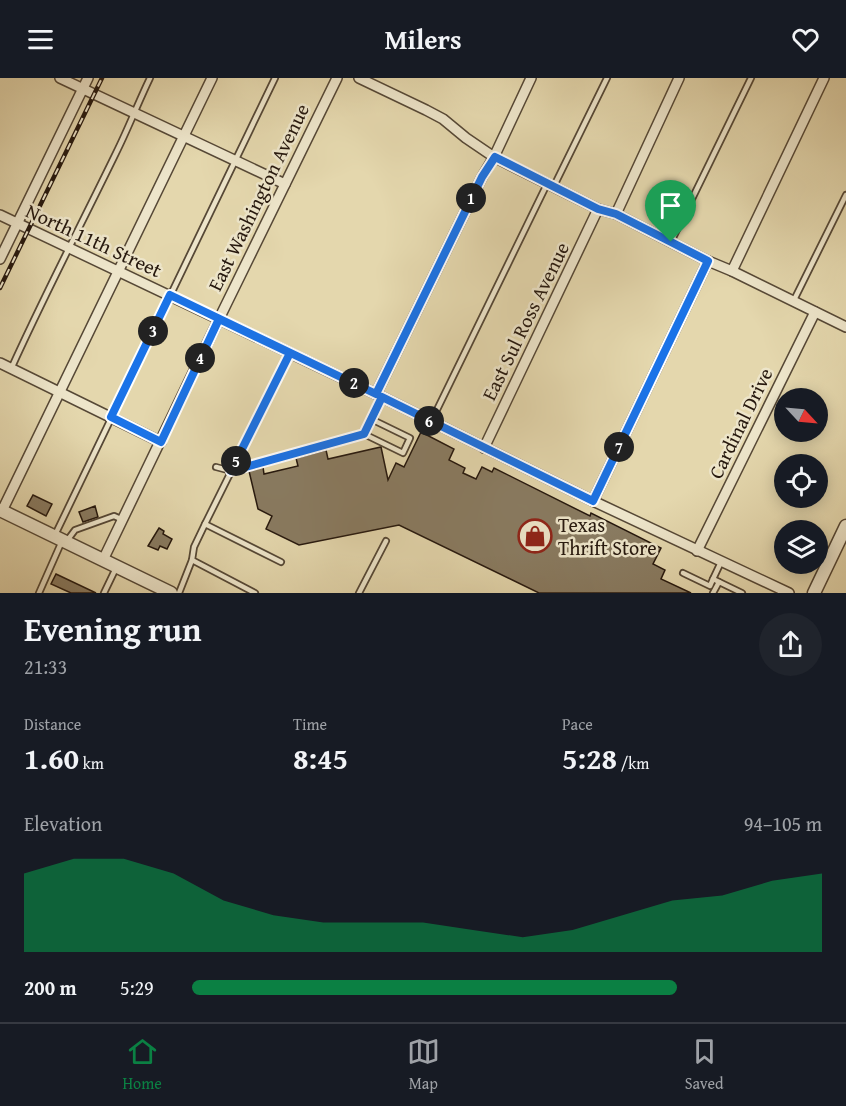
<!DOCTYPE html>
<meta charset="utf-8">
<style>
:root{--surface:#171b24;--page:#20242c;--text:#f1f3f6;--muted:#9ea1a6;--line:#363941;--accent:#0b8043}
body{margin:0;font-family:"Gentium Book Plus",serif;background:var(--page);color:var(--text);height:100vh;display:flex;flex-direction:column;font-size:22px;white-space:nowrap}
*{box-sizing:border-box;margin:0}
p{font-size:20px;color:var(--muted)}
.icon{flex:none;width:33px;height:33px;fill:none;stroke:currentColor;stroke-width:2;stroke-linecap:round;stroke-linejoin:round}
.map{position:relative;height:515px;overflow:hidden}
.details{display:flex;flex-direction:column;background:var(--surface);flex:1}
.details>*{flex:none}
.needle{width:39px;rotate:116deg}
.tools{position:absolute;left:774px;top:310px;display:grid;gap:12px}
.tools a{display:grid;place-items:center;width:54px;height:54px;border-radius:50%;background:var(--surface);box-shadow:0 3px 15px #0003;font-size:30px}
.pin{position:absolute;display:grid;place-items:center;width:51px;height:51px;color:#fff;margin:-62px -26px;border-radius:50% 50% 50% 0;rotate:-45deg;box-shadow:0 0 6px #0007}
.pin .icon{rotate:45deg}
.km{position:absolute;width:30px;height:30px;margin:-15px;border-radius:50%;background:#222;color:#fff;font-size:16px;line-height:30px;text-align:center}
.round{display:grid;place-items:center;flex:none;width:63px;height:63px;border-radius:32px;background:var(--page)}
.summary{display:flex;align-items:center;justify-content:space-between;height:102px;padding:0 24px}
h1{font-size:33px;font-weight:800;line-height:45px}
.figures{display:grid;grid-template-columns:repeat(3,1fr);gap:9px;height:102px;padding:6px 24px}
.figures div{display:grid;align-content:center}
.figures b{font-size:30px;font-weight:800}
.figures small{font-size:16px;font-weight:400}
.figures p{font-size:16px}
.chart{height:168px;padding:12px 24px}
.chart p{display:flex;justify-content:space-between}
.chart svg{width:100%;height:108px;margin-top:6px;fill:var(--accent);opacity:.7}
ul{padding:0 24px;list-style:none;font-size:20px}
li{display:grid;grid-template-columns:96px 72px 1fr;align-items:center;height:45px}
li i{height:15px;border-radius:8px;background:var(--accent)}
header{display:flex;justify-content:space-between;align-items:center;height:78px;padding:0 24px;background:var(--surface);font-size:27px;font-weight:800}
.dock{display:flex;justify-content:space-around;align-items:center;height:84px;border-top:2px solid var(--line);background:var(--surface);font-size:16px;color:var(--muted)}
.dock a{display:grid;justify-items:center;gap:3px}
.dock .selected{color:var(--accent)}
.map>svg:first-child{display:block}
.building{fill:#897b61;stroke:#26180e;stroke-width:1.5}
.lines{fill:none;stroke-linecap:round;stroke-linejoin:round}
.service-casing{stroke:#564836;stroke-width:8}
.minor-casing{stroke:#564836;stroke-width:12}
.tertiary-casing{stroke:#564836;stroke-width:15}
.service{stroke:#ede5ca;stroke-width:4.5}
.minor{stroke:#ede5ca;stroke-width:9}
.tertiary{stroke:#ede5ca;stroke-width:12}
.rail-casing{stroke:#26180e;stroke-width:4.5}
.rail{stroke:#ede5ca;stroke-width:2;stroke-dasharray:7;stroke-linecap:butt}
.route-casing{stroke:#fff;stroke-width:12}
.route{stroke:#1a73e8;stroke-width:8}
.labels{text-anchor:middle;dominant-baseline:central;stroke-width:5;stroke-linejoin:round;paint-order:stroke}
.street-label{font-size:20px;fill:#26180e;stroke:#ede5ca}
.poi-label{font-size:20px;fill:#26180e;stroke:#ede5ca;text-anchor:start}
</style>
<header><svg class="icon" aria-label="menu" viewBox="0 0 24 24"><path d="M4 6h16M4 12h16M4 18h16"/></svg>Milers<svg class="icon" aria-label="heart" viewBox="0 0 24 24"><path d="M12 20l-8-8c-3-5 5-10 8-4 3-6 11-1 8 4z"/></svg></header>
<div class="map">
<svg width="846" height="515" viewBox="0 0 846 515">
<rect width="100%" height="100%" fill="#e4d7ad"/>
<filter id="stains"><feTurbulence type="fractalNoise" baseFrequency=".00333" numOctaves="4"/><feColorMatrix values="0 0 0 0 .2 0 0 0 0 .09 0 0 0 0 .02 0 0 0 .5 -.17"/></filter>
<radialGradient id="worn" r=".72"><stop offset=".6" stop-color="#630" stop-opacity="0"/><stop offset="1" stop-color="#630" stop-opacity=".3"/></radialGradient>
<g class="building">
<polygon points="421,354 454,371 449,382 465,390 463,395 476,401 482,389 492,394 494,390 590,438 591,435 661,470 653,486 665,492 661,501 691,515 539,515 399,447 299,467 266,451 272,438 258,431 249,393 263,389 264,396 298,388 296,380 326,372 328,381 381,369 388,402 396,385 404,389"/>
<polygon points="33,417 52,426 46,438 27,428"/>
<polygon points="95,428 98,439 83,444 79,434"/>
<polygon points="159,450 164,453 163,456 172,461 167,471 160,468 158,472 148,468"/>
<polygon points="56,496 96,515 71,515 51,506"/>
</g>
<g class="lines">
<defs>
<g id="service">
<polyline points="554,108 607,0"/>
<polyline points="671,164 751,0"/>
<polyline points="793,224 846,117"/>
<path d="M 11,291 C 44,218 81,147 116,75 C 128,51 138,25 150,0"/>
<polyline points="431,344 547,106"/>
<polyline points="364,356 403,375 410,360 371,341"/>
<polyline points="216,389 231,393 364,356 382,319"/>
<polyline points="205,446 290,275"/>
<polyline points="55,457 275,0"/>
<polyline points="66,464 75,452 114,438 123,442"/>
<polyline points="721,484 713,501 742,515"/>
<polyline points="683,495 710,508 713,501"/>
<polyline points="39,515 62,463"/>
<polyline points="104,515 116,490"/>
<polyline points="179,515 192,482"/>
<polyline points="255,515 192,482 194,469 205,446 281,484"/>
<polyline points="359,515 386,463"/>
<polyline points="713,515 719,504"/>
</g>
<g id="minor">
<polyline points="60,0 285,106"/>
<polyline points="359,0 426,32 443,41 466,60 494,79 598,131 616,136 708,183 732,193 846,249"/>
<polyline points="616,136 679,0"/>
<polyline points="0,137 376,316 593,423 789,515"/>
<polyline points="0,181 88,0"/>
<polyline points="732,193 824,0"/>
<polyline points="0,285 161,364"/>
<polyline points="376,316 482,99 494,79 531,0"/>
<polyline points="484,370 598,131"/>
<polyline points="593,423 708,183"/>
<polyline points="2,433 212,0"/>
<polyline points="697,473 815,234"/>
<polyline points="103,482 219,241 337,0"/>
</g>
<g id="tertiary">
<polyline points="0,432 171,515"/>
<polyline points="814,515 846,448"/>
</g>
</defs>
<use href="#service" class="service-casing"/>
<use href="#minor" class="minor-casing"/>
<use href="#tertiary" class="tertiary-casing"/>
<use href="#service" class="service"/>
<use href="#minor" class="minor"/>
<use href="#tertiary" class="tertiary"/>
<defs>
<polyline id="rail" points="0,210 102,0"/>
</defs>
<use href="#rail" class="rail-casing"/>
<use href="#rail" class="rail"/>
</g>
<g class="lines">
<defs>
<polyline id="route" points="671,164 616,136 598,131 495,79 482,99 376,316 170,217 111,339 161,364 219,241 290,275 231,393 364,356 382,319 593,423 708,183 671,164"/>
</defs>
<use href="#route" class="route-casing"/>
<use href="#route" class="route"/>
</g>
<defs>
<symbol id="shop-ring" viewBox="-11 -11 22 22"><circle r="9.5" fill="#ede5ca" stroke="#8f2418" stroke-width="1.5"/><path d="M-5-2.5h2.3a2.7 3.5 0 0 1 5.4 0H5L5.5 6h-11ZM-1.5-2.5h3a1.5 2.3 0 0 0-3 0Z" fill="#8f2418"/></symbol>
</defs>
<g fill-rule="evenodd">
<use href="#shop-ring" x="516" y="439" width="38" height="38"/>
</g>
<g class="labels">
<g class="street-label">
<text transform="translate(258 119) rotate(-64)">East Washington Avenue</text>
<text transform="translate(94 162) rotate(25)">North 11th Street</text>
<text transform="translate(525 243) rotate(-64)">East Sul Ross Avenue</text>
<text transform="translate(740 345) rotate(-64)">Cardinal Drive</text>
</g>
<g class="poi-label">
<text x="558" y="446">Texas<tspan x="558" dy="23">Thrift Store</tspan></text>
</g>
</g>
<rect width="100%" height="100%" filter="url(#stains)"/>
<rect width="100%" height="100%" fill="url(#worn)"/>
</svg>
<div class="tools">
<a><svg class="needle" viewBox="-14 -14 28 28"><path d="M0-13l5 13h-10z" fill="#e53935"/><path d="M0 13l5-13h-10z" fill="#9ea1a6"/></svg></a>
<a><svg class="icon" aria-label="locate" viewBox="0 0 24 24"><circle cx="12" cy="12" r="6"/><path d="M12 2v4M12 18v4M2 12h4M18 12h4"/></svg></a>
<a><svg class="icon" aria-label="layers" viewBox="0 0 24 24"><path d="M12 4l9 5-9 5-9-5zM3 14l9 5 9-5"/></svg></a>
</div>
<div class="pin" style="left:671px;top:164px;background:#1e9e55"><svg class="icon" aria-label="arrive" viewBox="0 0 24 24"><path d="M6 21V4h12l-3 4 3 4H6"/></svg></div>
<b class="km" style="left:471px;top:120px">1</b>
<b class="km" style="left:354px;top:305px">2</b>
<b class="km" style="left:153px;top:253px">3</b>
<b class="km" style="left:200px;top:280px">4</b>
<b class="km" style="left:236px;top:383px">5</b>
<b class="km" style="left:429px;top:343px">6</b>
<b class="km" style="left:619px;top:369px">7</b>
</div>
<section class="details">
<div class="summary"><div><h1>Evening run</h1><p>21:33</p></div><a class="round"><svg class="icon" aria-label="share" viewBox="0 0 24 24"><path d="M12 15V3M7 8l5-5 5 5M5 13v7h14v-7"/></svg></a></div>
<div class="figures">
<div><p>Distance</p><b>1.60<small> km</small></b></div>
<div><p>Time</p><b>8:45</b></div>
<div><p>Pace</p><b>5:28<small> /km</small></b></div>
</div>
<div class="chart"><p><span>Elevation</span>94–105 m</p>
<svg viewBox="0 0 160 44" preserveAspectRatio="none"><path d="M0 44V12L10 6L20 6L30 12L40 23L50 29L60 32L70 32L80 32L90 35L100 38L110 35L120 29L130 23L140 21L150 15L160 12V44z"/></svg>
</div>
<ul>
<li><b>200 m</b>5:29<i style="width:77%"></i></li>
</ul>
</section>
<nav class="dock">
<a class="selected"><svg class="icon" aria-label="home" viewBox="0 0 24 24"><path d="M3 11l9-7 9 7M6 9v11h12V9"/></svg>Home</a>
<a><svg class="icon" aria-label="map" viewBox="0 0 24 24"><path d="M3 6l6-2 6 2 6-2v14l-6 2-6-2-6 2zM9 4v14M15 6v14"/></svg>Map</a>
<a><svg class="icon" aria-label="saved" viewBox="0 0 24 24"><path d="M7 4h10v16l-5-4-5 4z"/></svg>Saved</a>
</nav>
